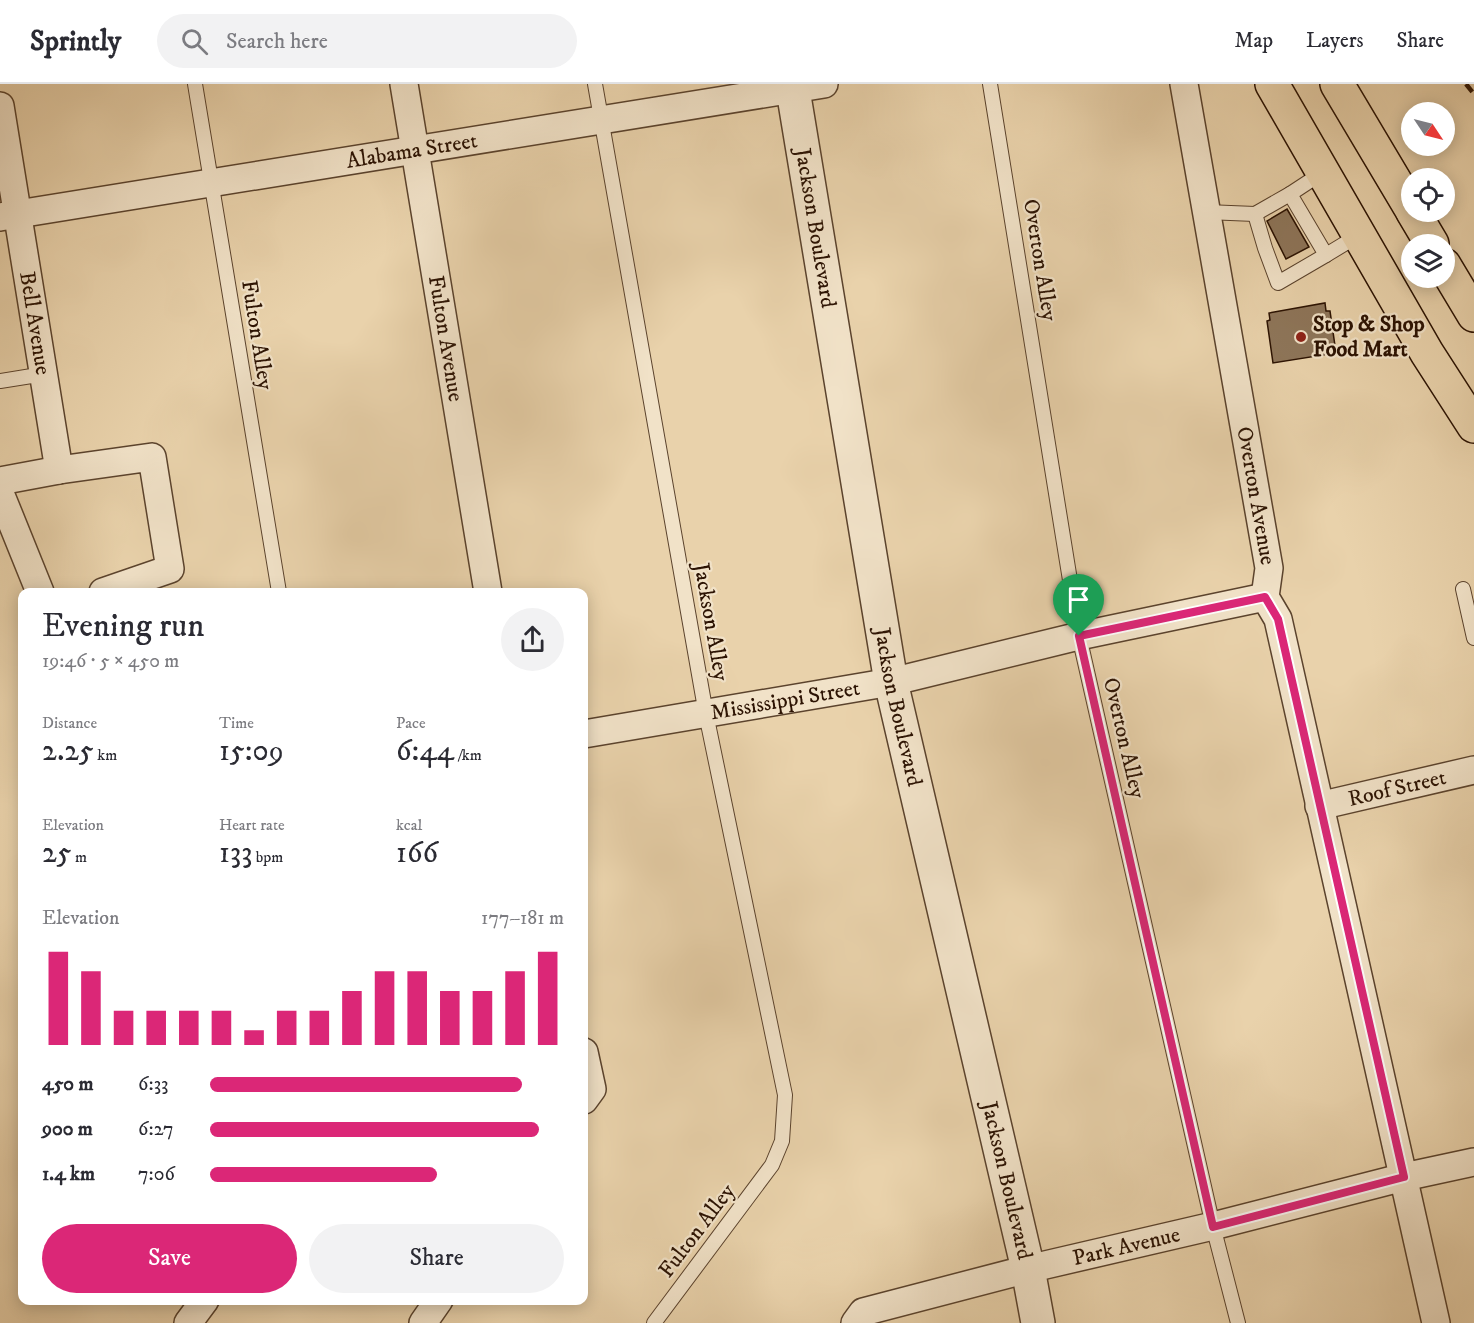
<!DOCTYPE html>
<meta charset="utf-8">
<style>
:root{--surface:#fff;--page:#f2f2f3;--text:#2b2b33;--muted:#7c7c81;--line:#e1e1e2;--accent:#db2777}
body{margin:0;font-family:"IM FELL DW Pica",serif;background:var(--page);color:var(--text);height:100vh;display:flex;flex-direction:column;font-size:22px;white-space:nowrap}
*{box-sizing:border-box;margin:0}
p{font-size:20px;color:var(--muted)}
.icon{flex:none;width:33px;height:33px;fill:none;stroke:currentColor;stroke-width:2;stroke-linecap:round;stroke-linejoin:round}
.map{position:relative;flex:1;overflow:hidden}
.panel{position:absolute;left:18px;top:504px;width:570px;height:717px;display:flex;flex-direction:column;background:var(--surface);border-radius:12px;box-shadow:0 3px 15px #0003}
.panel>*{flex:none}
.needle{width:39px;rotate:125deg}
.fabs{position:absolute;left:1401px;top:18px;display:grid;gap:12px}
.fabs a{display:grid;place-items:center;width:54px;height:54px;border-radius:50%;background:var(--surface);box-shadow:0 3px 15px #0003;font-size:30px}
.pin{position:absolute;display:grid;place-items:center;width:51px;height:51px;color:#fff;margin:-62px -26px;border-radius:50% 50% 50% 0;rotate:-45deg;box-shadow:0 0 6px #0007}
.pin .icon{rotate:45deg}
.round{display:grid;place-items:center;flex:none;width:63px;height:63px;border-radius:32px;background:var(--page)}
.overview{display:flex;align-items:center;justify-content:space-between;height:102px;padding:0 24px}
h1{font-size:33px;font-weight:600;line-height:45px}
.metrics{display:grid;grid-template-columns:repeat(3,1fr);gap:9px;height:102px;padding:6px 24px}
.metrics div{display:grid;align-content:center}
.metrics b{font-size:30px;font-weight:600}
.metrics small{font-size:16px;font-weight:400}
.metrics p{font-size:16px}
.chart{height:168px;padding:12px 24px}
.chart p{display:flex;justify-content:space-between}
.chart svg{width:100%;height:108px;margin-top:6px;stroke:var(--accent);stroke-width:6}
.cta{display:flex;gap:12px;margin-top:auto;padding:12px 24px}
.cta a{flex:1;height:69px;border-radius:36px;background:var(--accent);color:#fff;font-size:24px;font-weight:600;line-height:69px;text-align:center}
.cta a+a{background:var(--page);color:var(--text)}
ul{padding:0 24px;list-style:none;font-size:20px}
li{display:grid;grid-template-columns:96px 72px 1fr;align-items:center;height:45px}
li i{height:15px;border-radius:8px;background:var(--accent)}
header{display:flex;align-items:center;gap:36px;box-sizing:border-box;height:84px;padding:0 30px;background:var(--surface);border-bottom:2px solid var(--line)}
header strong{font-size:28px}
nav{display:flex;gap:33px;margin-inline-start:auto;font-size:21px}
.search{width:420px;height:54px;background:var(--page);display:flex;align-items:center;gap:15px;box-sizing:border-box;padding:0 21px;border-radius:33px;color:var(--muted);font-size:22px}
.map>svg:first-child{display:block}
.building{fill:#8e765a;stroke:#2c1303;stroke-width:1.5}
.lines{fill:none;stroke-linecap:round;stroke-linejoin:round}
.service-casing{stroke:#5b432d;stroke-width:16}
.minor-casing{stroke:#5b432d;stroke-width:30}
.tertiary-casing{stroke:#5b432d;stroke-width:36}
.primary-casing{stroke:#2c1303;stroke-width:36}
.service{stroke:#f1e2c8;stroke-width:14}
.minor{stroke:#f1e2c8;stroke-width:27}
.tertiary{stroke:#f1e2c8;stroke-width:33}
.primary{stroke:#e9d2ab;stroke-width:33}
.rail{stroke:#2c1303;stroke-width:4.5;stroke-dasharray:10 10;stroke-linecap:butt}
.route-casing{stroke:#fff;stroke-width:12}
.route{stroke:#db2777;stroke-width:8}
.poi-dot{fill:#8f2418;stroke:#f1e2c8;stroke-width:2}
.labels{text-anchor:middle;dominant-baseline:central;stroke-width:4.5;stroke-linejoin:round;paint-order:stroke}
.street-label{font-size:22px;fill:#2c1303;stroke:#f1e2c8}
.poi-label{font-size:22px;font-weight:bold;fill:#2c1303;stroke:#f1e2c8;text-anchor:start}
</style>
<header>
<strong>Sprintly</strong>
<div class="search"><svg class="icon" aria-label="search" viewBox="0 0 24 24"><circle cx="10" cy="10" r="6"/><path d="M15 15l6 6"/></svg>Search here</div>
<nav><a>Map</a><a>Layers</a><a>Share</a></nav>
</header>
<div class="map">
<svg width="1474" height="1239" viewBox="0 0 1474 1239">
<rect width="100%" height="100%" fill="#e9d2ab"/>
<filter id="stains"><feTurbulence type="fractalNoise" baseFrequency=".00333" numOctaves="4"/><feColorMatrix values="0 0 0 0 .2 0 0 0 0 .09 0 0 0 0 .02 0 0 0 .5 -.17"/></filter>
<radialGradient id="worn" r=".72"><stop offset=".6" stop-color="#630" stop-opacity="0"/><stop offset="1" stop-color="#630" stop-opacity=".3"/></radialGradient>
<g class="building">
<polygon points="1287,125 1309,163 1286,175 1267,137"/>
<polygon points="1325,219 1326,227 1330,227 1336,269 1273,279 1267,237 1270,236 1269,229"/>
</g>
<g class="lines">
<defs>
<g id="service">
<polyline points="195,0 279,508"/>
<polyline points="595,0 706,630 785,1011 782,1057 772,1081 654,1239"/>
<polyline points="990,0 1079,552 1213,1142 1238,1239"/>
<polyline points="1322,89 1290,110 1326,171 1359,151"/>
<polyline points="1206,128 1255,130 1290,110"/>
<polyline points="1255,130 1265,164 1278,199 1326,171"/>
<polyline points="0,297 44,290"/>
<polyline points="1463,505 1474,554"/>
</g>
<g id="minor">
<path id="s1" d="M 404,0 L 488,508"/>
<path id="s2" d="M 1184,0 L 1269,484 L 1265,513 L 1278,535 L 1436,1239"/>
<path id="s3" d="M 0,22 L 59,386"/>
<path id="s4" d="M 0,133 L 824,0"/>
<polyline points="0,397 59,386 152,373 170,485 103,508"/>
<polyline points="0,409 40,508"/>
<path id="s5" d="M 584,650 L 891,598 L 1079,552 L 1265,513"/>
<path id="s6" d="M 1319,722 L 1474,686"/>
<polyline points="584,968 592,1005 584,1016"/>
<polyline points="188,1239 205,1216"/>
<polyline points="423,1239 439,1216"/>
<path id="s7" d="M 855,1239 L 863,1228 L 1028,1185 L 1213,1142 L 1404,1093 L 1474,1078"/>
</g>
<g id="tertiary">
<path id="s8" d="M 792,0 L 891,598 L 1028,1185 L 1038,1239"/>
</g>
<g id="primary">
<polyline points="1272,0 1427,269 1474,342"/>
<polyline points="1337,0 1412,126"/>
<polyline points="1413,128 1432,160"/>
<polyline points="1444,181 1474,231"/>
</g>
</defs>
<use href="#service" class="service-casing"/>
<use href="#minor" class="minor-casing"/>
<use href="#tertiary" class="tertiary-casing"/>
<use href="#primary" class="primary-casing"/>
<use href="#service" class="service"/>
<use href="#minor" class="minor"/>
<use href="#tertiary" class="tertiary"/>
<use href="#primary" class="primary"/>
<polyline class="rail" points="1466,0 1474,10"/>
</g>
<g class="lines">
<defs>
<polygon id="route" points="1265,513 1278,535 1404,1093 1213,1143 1079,552"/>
</defs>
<use href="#route" class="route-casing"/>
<use href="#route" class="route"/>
</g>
<circle class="poi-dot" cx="1301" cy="253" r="6"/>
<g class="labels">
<g class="street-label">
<text stroke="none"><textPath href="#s4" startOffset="417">Alabama Street</textPath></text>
<text stroke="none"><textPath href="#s8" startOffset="146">Jackson Boulevard</textPath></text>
<text transform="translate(1040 176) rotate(81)">Overton Alley</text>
<text stroke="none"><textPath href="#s3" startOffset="220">Bell Avenue</textPath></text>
<text transform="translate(257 251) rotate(81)">Fulton Alley</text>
<text stroke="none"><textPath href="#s1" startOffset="258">Fulton Avenue</textPath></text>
<text stroke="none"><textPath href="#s2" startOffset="418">Overton Avenue</textPath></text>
<text transform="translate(711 538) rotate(80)">Jackson Alley</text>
<text stroke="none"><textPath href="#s5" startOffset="204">Mississippi Street</textPath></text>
<text stroke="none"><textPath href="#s8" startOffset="632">Jackson Boulevard</textPath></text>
<text transform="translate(1124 654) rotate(77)">Overton Alley</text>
<text stroke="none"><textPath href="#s6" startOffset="80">Roof Street</textPath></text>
<text stroke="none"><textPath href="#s8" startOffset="1118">Jackson Boulevard</textPath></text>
<text transform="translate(697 1147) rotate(-53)">Fulton Alley</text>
<text stroke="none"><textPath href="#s7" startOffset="285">Park Avenue</textPath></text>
</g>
<g class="poi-label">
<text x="1313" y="240">Stop &amp; Shop<tspan x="1313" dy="25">Food Mart</tspan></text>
</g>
</g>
<rect width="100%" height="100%" filter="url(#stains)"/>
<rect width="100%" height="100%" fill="url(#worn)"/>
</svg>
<div class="fabs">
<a><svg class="needle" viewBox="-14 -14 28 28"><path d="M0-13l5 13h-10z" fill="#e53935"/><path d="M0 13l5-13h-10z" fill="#7c7c81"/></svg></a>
<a><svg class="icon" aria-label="locate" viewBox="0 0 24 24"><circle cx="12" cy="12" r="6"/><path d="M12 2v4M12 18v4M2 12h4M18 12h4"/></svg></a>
<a><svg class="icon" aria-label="layers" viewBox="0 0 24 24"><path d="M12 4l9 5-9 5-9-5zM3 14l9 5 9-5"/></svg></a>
</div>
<div class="pin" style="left:1079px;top:552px;background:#1e9e55"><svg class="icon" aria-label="arrive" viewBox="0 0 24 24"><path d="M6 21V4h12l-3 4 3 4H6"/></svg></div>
<section class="panel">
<div class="overview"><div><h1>Evening run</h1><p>19:46 · 5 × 450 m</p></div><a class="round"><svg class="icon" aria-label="share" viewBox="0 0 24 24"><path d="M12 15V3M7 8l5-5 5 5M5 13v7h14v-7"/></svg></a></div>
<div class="metrics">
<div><p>Distance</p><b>2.25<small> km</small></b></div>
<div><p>Time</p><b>15:09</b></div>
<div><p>Pace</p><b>6:44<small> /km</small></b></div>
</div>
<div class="metrics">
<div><p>Elevation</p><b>25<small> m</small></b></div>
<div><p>Heart rate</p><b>133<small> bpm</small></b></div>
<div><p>kcal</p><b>166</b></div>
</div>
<div class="chart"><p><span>Elevation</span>177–181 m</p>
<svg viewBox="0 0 160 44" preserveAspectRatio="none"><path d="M5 44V6M15 44V14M25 44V30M35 44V30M45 44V30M55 44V30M65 44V38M75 44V30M85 44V30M95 44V22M105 44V14M115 44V14M125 44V22M135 44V22M145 44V14M155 44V6"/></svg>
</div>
<ul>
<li><b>450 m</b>6:33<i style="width:88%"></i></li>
<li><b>900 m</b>6:27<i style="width:93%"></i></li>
<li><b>1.4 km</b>7:06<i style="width:64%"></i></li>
</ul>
<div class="cta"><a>Save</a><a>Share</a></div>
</section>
</div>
